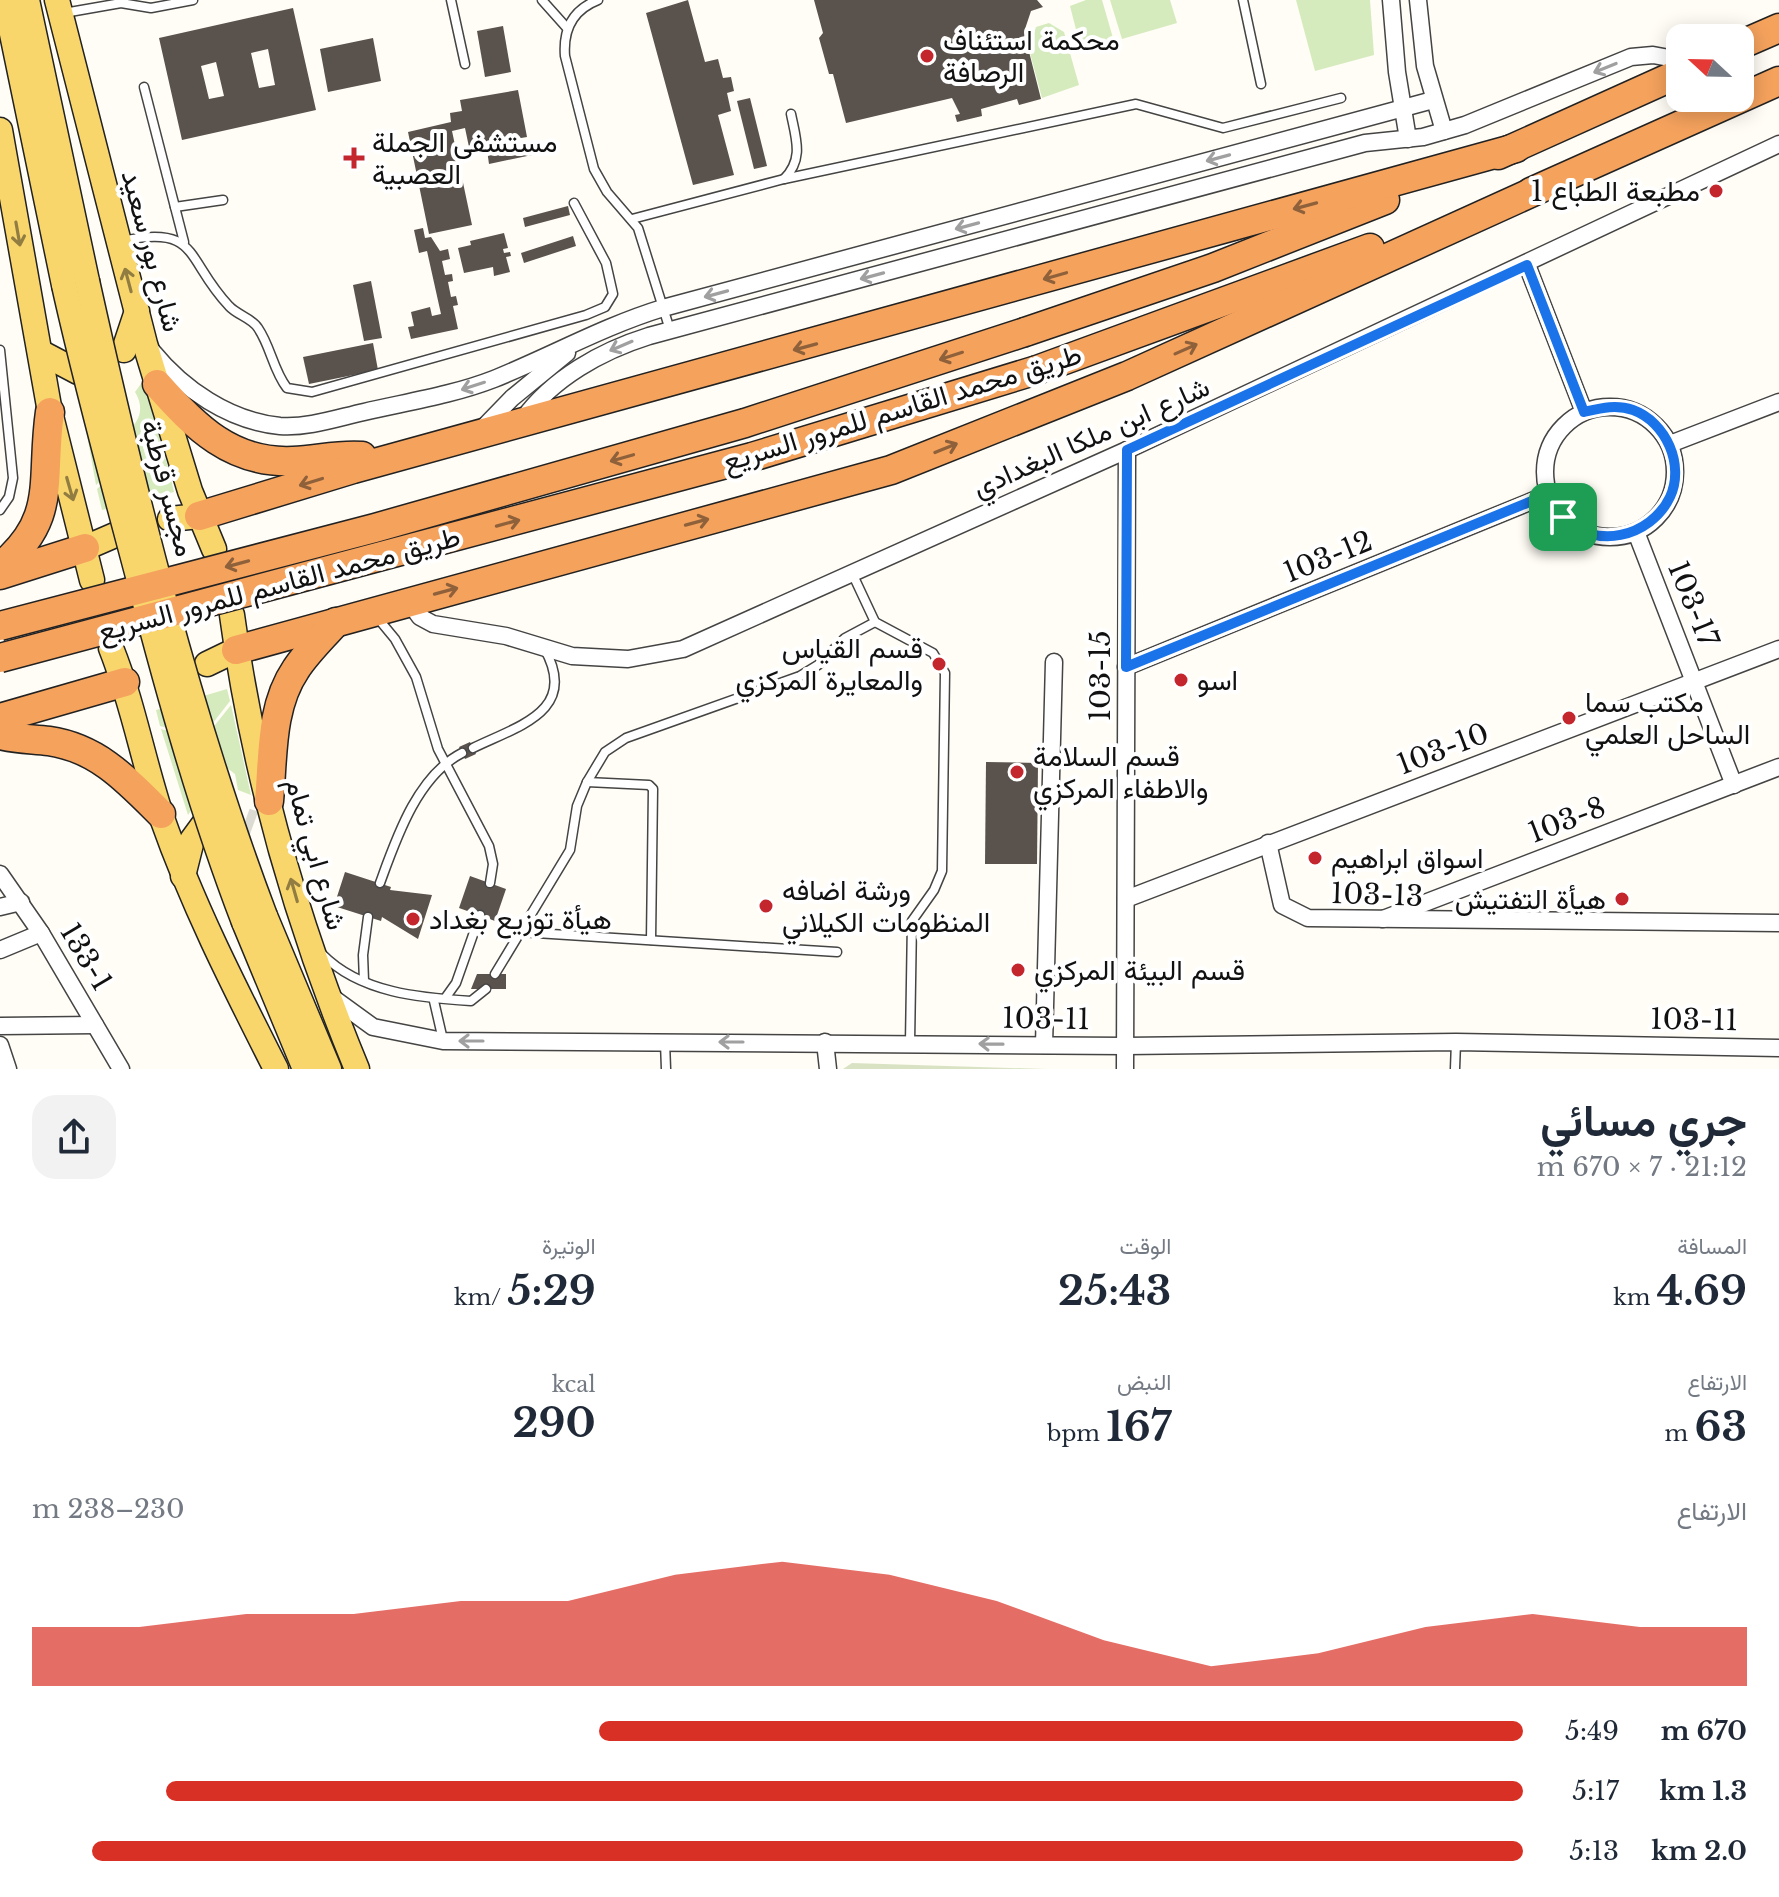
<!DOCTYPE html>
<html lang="ar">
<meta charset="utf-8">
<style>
:root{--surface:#fff;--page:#f2f2f3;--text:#1f2937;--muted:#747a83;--accent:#d93025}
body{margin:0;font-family:"Libre Baskerville",Vazirmatn,serif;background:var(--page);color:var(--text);direction:rtl;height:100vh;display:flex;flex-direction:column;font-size:30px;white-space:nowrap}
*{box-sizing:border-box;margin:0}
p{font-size:26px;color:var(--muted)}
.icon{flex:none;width:44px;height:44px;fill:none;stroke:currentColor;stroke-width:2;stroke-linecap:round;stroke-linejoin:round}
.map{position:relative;height:1069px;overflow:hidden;direction:ltr}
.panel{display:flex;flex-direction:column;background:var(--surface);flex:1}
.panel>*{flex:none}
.needle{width:52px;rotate:292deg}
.fabs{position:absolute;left:1666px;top:24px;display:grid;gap:16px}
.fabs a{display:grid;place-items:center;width:88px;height:88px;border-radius:16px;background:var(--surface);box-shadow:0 4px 20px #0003;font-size:40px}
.pin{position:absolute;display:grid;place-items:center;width:68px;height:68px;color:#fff;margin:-34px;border-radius:16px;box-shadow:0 4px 12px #0006}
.round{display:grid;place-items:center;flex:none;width:84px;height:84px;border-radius:24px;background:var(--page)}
.summary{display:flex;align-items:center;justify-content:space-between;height:136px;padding:0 32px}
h1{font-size:44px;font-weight:700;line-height:60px}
.figures{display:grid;grid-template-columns:repeat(3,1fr);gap:12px;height:136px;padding:8px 32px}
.figures div{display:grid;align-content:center}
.figures b{font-size:40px;font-weight:700}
.figures small{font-size:22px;font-weight:400}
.figures p{font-size:22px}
.chart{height:224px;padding:16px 32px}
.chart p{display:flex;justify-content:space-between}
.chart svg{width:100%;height:144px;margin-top:8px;fill:var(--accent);opacity:.7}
ul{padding:0 32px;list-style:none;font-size:26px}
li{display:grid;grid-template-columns:128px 96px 1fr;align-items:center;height:60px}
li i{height:20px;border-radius:10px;background:var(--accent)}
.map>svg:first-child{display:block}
.green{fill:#d5ebbd}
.cemetery{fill:#d9e3c4}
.building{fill:#5a524d;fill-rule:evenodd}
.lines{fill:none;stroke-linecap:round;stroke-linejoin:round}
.primary-tunnel{stroke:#dbdad3;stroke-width:24;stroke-dasharray:24 12;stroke-linecap:butt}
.service-casing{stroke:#444;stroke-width:11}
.minor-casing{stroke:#444;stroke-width:19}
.primary-casing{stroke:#222;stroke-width:27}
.motorway-casing{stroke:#222;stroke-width:31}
.service{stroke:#fff;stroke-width:8}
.minor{stroke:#fff;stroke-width:16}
.primary{stroke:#f9d66b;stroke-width:24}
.motorway{stroke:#f5a25d;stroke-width:28}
.primary-bridge-casing{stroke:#222;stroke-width:27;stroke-linecap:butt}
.motorway-bridge-casing{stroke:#222;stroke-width:31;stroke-linecap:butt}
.primary-bridge{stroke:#f9d66b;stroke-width:24}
.motorway-bridge{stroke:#f5a25d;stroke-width:28}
.oneway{stroke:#a0a0a0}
.oneway2{stroke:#8e613b}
.oneway3{stroke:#917d42}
.route-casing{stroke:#fff;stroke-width:16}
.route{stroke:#1a73e8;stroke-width:10}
.poi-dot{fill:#c4262e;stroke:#fff;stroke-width:3}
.labels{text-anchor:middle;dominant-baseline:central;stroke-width:8;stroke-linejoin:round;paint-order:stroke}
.poi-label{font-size:28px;fill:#111;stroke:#fff;text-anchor:start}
.street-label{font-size:28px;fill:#111;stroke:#fff}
</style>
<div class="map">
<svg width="1779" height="1069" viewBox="0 0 1779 1069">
<rect width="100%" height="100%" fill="#fffdf5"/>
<g class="green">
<polygon points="1086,0 1102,0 1113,38 1081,49 1070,6"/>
<polygon points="1110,0 1170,0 1177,23 1122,39"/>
<polygon points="1296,0 1370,0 1374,55 1315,71"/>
<polygon points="1049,23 1064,32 1079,85 1042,98 1027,42 1032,39 1036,27"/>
<path d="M 143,381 L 168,467 L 127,456 L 96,485 L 84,418 L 128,431 C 141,420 144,407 135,392 Z"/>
<polygon points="128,460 169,471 174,492 102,510 97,489"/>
<polygon points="227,689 230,701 202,737 160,726 156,710"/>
<polygon points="231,705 251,795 238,790 235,774 222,764 188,815 161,729 203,740"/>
</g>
<polygon class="cemetery" points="852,1063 1046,1069 843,1069"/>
<g class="building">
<polygon points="688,0 705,62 718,59 723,78 731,77 734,91 727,93 731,111 718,115 734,175 693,185 646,13"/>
<polygon points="814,0 1037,0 1043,7 1031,11 1024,32 1041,99 1019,105 1017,99 981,109 982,116 957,122 955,115 960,114 952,98 846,123 833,74 829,74 819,38 823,33"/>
<path d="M 293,8 L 316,110 L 182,140 L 159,38 ZM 268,49 L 275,85 L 259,88 L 251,53 ZM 216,62 L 224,96 L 209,99 L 201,66 Z"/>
<polygon points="503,26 511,72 485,77 477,31"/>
<polygon points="373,38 381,81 328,92 320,49"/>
<polygon points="518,90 527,137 469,147 465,128 452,131 472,225 429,234 408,132 451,122 450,113 462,111 460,100"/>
<polygon points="750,98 767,166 754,169 737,101"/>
<polygon points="530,141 532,155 489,164 487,150"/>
<polygon points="568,206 570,215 525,227 523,218"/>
<polygon points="423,228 425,238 431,237 440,251 448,249 450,259 442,261 445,275 452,274 453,281 448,282 451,297 456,296 458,305 453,306 458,329 411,339 408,327 414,326 411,312 430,307 432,316 441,314 427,251 419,253 414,230"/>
<polygon points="504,233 508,248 503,249 504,253 510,252 511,256 506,257 510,272 494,276 493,267 464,273 458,248 471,245 470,241"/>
<polygon points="573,236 576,246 524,263 521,253"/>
<polygon points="371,281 382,338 364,341 353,285"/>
<polygon points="373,343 378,370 309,384 303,357"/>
<polygon points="470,742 476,754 465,759 459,747"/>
<polygon points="986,762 1038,763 1037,864 985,864"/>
<polygon points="345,872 391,887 390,890 432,895 418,939 382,917 381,921 334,906"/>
<polygon points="470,876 506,889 495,921 459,908"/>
<polygon points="477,974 506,974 506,989 471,989"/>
</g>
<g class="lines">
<polyline class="primary-tunnel" points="211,820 232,815 254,823"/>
<defs>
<g id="service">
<polyline points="451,0 465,64"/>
<polyline points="542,0 567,28"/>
<path d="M 598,0 C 572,10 563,30 565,56 L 594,169 L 607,192 L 638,228 L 670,330"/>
<polyline points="1243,0 1261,84"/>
<polyline points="64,13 121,3 151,8 193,0"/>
<polyline points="144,87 184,242"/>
<polyline points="784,179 1136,104 1223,128 1341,98"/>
<polyline points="175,207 223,200"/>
<path d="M 632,219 L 784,179 C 804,159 796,139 791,114"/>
<path d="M 122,241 C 200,224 185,260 229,306 C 237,315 252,318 258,328 C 271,347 273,370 287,388 L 312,392 L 586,315 L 605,307 L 613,294 L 606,263 L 574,203"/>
<polyline points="0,350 13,478 9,497 0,510"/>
<polyline points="852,573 875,622 933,653 945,673 942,871 934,890 912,921 910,1043"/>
<polyline points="376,616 395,639 416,677 438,749 489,846 493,864 490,883"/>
<path d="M 473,748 C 518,726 580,711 544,648"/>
<polyline points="587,782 649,785 653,789 651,940"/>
<path d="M 380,883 C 396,839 417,776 462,753"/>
<polyline points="520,932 837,952"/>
<path d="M 322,954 C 360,993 421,998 471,1001 L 486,989"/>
<polyline points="495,974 570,850 577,806 587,782 605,752 626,738 800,676 818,665 845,638 875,622"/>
<polyline points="364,981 363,955 368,917"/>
<polyline points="446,997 456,983 480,915"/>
<polyline points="434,1001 443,1040"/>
<polyline points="665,1042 666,1069"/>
<polyline points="1455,1069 1456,1042"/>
</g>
<g id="minor">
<polyline points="1391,0 1397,72 1408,139"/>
<polyline points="1418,0 1425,66 1444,131"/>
<polyline points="1527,265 1584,412"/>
<path d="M 152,351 C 183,389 229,421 280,426 C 308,428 337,418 364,412 C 407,402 453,395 494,379 C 551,356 604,326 663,308 L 1433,100"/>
<circle cx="1610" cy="472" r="65"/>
<path d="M 523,419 C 553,378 601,351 649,336 L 1365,143 L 1423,137 L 1465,125 L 1631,57 L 1653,55 L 1680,60"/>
<polyline points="480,431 512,398 567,353"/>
<polyline points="1670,444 1779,402"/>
<polyline points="1636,532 1734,785"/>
<polyline points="409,602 420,617 433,624 506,636 572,656 628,659 683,649 1127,450 1779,144"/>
<polyline points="1126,667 1549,494"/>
<polyline points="1268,843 1282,905 1308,918 1779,923"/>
<polyline points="0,874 41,933 121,1069"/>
<polyline points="1126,899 1779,649"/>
<polyline points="0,907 21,902"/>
<polyline points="1383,919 1779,767"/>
<polyline points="0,950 41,933"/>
<polyline points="333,998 373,1027 443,1041 1125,1046 1456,1042 1779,1048"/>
<polyline points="0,1026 95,1025"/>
<polyline points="825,1042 828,1069"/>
<polyline points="0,1045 8,1069"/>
<polyline points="1044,1045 1054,662"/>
<polyline points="1125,1069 1127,450"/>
</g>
<g id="primary">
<polyline points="5,0 64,285"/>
<polyline points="27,0 87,281"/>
<polyline points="57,0 145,344 190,491 214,549"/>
<polyline points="0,130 50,412 92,580"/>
<polyline points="124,350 137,311"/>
<polyline points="40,352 78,372"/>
<polyline points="170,519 199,516"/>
<polyline points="85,548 122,532"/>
<path d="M 232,615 C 253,770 297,924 357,1069"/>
<path d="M 111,648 C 133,703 143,761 162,818 C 193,906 234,986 276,1069"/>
<polyline points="207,664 236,650"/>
<polyline points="183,876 192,840 203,825"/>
<polyline points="265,916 329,1069"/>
<polyline points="244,922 305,1069"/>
</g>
<g id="motorway">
<polyline points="1740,45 1779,28"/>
<polyline points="1498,155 1680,73"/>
<polyline points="1531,192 1779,81"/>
<polyline points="1025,332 1213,268 1385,200"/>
<polyline points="1037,370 1370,248"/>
<path d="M 157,384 C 195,427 232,464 293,461 C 317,460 338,454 362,456"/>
<polyline points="199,516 353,469 1516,148"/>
<path d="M 0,567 C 59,518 40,481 50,412"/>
<polyline points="0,575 85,548"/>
<polyline points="236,650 891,470 1127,376 1546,186"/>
<polyline points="0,718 125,682"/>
<path d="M 0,735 C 16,739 33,739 49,741 C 98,748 128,781 161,814"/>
<path d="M 269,801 C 273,757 270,707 296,669 C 307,652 323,637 336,622"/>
</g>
</defs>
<use href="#service" class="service-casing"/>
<use href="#minor" class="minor-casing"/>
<use href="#primary" class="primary-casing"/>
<use href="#motorway" class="motorway-casing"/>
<use href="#service" class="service"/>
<use href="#minor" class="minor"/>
<use href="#primary" class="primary"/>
<use href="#motorway" class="motorway"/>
<defs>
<g id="primary-bridge">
<path d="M 87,281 C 134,493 188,713 265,916"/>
<path d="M 64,285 C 86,384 113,482 139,580 C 169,695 201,810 244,922"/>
</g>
<g id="motorway-bridge">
<polyline points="0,626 375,528 745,423 1025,332"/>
<polyline points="0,658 752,457 1037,370"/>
</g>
</defs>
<use href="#primary-bridge" class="primary-bridge-casing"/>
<use href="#motorway-bridge" class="motorway-bridge-casing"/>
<use href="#primary-bridge" class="primary-bridge"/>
<use href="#motorway-bridge" class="motorway-bridge"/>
</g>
<defs><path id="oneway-shaft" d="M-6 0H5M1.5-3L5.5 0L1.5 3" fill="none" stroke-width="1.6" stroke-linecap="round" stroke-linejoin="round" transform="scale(2)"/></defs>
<g class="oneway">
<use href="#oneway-shaft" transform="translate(1605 68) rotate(158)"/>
<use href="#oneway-shaft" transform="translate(1218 158) rotate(165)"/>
<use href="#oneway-shaft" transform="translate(967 226) rotate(165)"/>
<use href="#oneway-shaft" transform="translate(872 276) rotate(165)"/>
<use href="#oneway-shaft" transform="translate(716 294) rotate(165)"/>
<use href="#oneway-shaft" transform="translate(621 346) rotate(157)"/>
<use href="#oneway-shaft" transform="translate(473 386) rotate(162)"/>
<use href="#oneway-shaft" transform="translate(471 1041) rotate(-180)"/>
<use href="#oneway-shaft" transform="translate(731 1042) rotate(-180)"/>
<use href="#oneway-shaft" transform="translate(991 1044) rotate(-179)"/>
</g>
<g class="oneway2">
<use href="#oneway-shaft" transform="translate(1305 206) rotate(165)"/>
<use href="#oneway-shaft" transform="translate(1055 276) rotate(164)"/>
<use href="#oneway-shaft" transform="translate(805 347) rotate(165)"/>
<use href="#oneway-shaft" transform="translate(1186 349) rotate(-24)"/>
<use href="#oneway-shaft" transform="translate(951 356) rotate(162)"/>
<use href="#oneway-shaft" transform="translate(946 448) rotate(-22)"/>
<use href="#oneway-shaft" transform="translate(622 458) rotate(164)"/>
<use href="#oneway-shaft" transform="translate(311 482) rotate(163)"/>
<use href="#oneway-shaft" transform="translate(697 522) rotate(-15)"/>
<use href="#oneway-shaft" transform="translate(508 523) rotate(-15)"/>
<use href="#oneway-shaft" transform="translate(237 564) rotate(165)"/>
<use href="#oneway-shaft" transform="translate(446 591) rotate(-15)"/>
</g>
<g class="oneway3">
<use href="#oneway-shaft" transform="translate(18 234) rotate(80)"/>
<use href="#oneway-shaft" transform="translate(128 280) rotate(-105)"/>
<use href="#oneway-shaft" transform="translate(70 489) rotate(74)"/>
<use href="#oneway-shaft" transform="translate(294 890) rotate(-106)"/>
</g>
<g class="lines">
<defs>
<path id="route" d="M 1527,265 L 1584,412 C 1601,408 1616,404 1633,410 C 1666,422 1685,465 1670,497 C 1651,537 1593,552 1562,515 C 1557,509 1553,501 1549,494 L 1126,667 L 1127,450 Z"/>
</defs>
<use href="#route" class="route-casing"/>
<use href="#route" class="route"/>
</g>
<g class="poi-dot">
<circle cx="927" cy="56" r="8"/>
<path d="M350 146h8v8h8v8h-8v8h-8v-8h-8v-8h8z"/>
<circle cx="1716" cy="191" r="8"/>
<circle cx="939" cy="664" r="8"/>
<circle cx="1181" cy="680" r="8"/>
<circle cx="1569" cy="718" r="8"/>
<circle cx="1017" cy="772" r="8"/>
<circle cx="1315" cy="858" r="8"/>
<circle cx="1622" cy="899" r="8"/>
<circle cx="766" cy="906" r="8"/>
<circle cx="413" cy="919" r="8"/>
<circle cx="1018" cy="970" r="8"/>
</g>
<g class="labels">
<g class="poi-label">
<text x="943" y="40">محكمة استئناف<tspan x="943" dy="32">الرصافة</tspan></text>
<text x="372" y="142">مستشفى الجملة<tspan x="372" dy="32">العصبية</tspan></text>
<text x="1700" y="191" text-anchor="end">مطبعة الطباع 1</text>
<text x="923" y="648" text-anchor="end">قسم القياس<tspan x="923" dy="32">والمعايرة المركزي</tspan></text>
<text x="1197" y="680">اسو</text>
<text x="1585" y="702">مكتب سما<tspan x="1585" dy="32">الساحل العلمي</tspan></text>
<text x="1033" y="756">قسم السلامة<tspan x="1033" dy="32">والاطفاء المركزي</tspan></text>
<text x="1331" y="858">اسواق ابراهيم</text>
<text x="782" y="890">ورشة اضافه<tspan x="782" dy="32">المنظومات الكيلاني</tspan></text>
<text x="1606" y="899" text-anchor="end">هيأة التفتيش</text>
<text x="429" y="919">هيأة توزيع بغداد</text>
<text x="1034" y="970">قسم البيئة المركزي</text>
</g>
<g class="street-label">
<text transform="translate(152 251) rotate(75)">شارع بور سعيد</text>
<text transform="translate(902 408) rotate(-17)">طريق محمد القاسم للمرور السريع</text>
<text transform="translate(1091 437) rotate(-24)">شارع ابن ملكا البغدادي</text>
<text transform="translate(168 488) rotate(75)">مجسر قرطبة</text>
<text transform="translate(1328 557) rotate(-22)">103-12</text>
<text transform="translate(279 584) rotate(-15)">طريق محمد القاسم للمرور السريع</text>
<text transform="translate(1693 604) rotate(68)">103-17</text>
<text transform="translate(1100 676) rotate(-90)">103-15</text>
<text transform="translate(1443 749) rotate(-21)">103-10</text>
<text transform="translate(1567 820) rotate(-21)">103-8</text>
<text transform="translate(316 854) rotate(74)">شارع ابي تمام</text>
<text transform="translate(1377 895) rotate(2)">103-13</text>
<text transform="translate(86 957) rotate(59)">133-1</text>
<text transform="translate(1046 1019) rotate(1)">103-11</text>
<text transform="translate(1694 1020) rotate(1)">103-11</text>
</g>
</g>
</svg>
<div class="fabs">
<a><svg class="needle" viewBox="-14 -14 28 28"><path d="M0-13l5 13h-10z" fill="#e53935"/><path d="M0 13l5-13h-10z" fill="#747a83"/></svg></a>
</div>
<div class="pin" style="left:1563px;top:517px;background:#1e9e55"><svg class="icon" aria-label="arrive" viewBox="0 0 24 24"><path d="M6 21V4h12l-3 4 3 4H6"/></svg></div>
</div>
<section class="panel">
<div class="summary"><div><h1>جري مسائي</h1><p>21:12 · 7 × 670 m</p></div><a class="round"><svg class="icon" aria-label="share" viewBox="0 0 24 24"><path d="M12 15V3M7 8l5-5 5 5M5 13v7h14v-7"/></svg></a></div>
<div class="figures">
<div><p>المسافة</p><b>4.69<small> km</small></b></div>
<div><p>الوقت</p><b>25:43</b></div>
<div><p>الوتيرة</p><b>5:29<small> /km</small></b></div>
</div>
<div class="figures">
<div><p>الارتفاع</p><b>63<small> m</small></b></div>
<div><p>النبض</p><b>167<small> bpm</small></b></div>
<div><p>kcal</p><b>290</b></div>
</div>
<div class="chart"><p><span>الارتفاع</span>230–238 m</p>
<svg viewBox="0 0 160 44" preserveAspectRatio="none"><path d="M0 44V26L10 26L20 22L30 22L40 18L50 18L60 10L70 6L80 10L90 18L100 30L110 38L120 34L130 26L140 22L150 26L160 26V44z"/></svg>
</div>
<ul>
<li><b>670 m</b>5:49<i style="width:62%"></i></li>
<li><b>1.3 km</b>5:17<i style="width:91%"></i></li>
<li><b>2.0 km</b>5:13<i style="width:96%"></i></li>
</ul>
</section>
